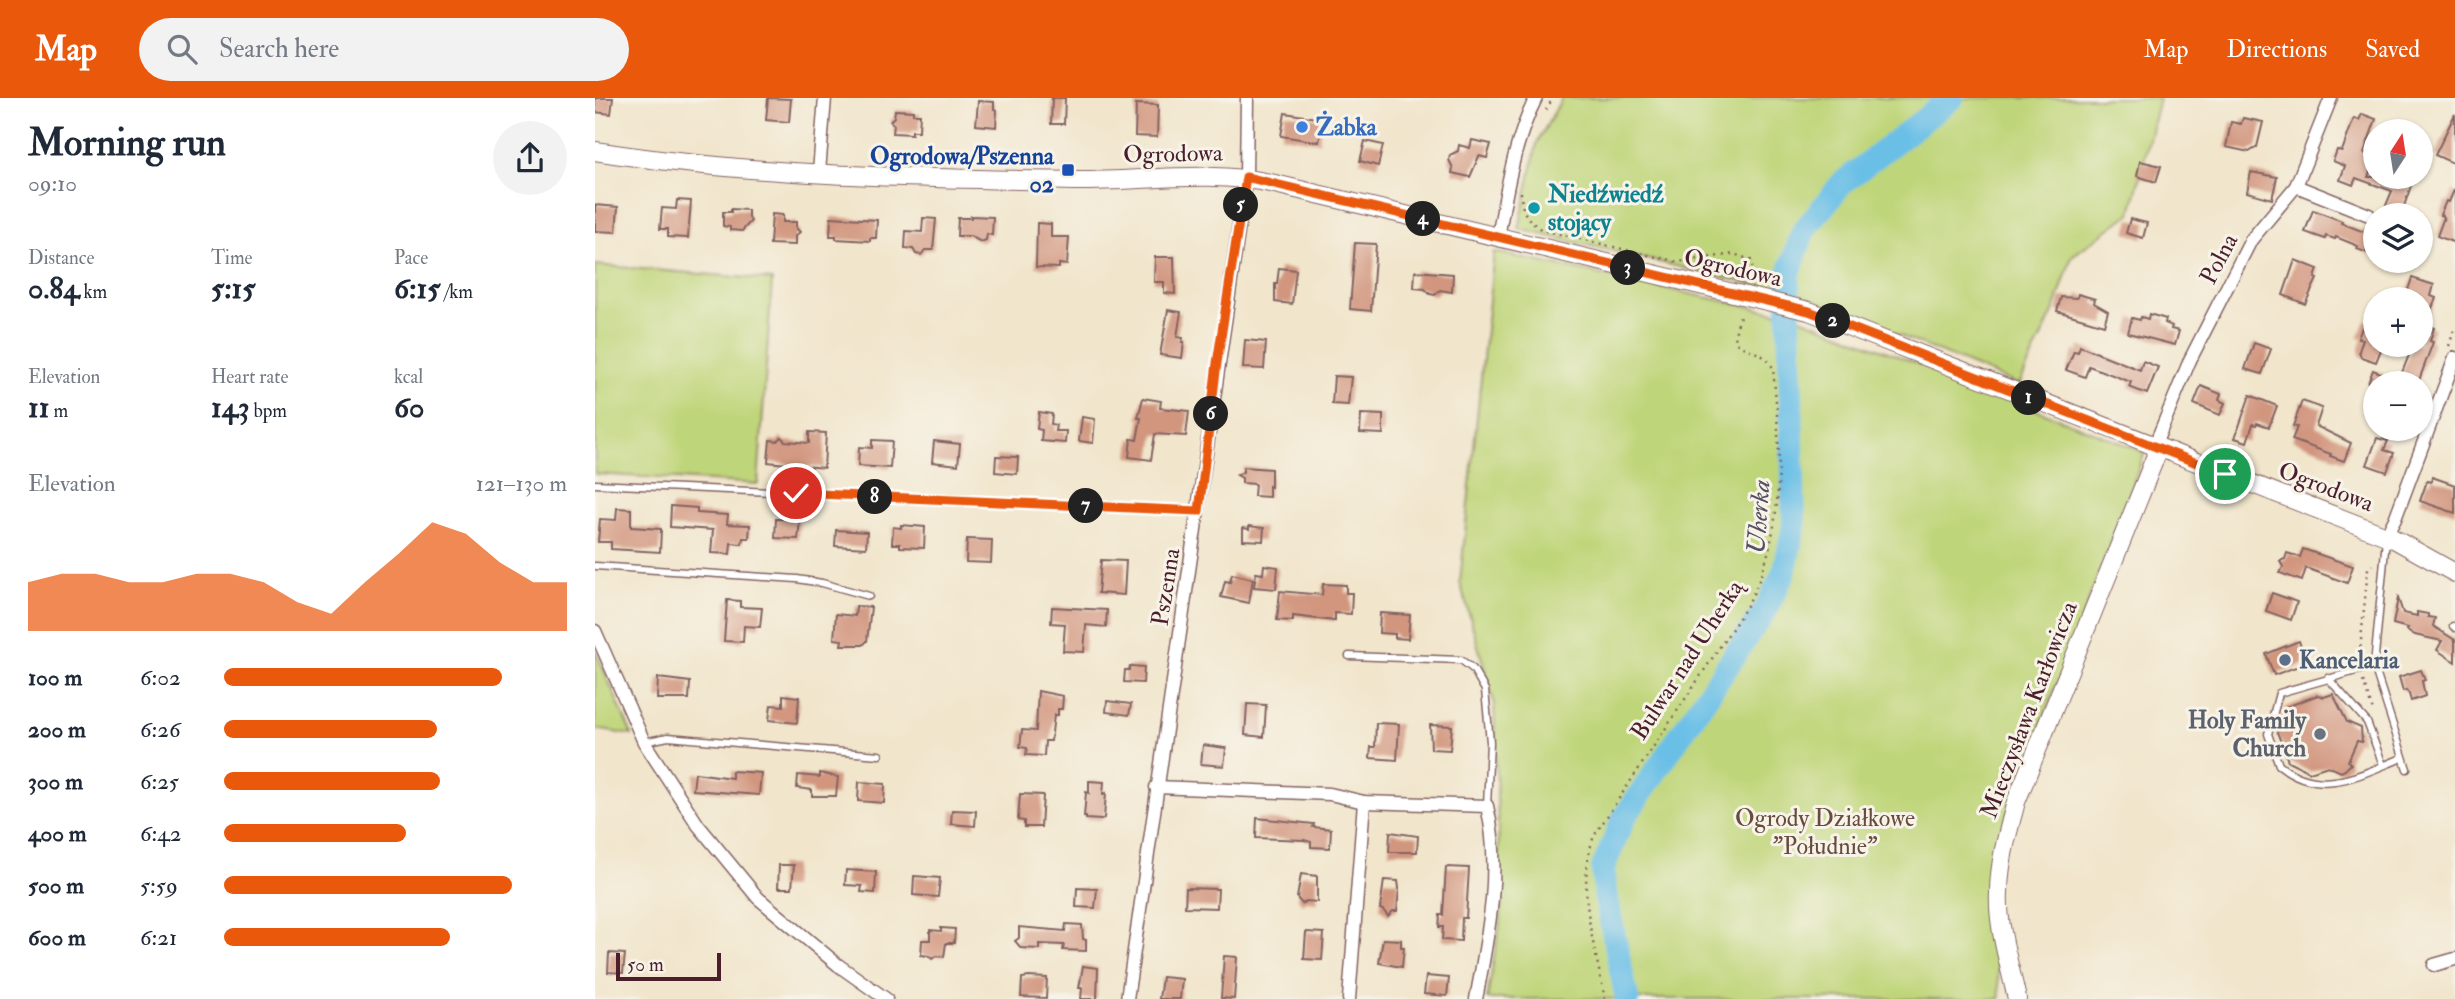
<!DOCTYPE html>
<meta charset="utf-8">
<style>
:root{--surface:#fff;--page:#f2f2f3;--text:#1f2937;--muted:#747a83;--accent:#ea580c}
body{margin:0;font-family:"IM FELL Double Pica",serif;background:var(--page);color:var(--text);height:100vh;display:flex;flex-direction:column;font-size:26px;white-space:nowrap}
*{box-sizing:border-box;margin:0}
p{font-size:23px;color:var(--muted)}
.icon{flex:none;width:38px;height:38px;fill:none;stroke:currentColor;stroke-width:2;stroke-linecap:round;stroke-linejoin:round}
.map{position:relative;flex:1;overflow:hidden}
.panel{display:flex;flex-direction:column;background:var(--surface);width:595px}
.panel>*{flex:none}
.needle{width:46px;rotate:12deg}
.fabs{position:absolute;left:1768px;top:21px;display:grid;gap:14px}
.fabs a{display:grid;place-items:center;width:70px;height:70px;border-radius:50%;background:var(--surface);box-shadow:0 2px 5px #0004;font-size:35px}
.scale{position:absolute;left:21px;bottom:18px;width:105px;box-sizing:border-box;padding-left:7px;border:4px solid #4a1f2b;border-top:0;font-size:19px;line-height:24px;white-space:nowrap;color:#4a1f2b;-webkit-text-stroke:5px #f7f3e8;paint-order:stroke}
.pin{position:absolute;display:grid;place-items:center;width:60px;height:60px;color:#fff;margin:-30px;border:4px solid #fff;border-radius:50%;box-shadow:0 2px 7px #0007}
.km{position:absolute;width:35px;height:35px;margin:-18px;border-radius:50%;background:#222;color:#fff;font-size:19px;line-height:35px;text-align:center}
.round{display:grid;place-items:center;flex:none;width:74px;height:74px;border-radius:37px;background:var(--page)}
.headline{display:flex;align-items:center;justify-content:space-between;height:119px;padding:0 28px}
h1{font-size:38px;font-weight:700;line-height:52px}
.figures{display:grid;grid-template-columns:repeat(3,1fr);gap:10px;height:119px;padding:7px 28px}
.figures div{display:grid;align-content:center}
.figures b{font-size:30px;font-weight:700}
.figures small{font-size:19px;font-weight:400}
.figures p{font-size:19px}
.chart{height:196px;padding:14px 28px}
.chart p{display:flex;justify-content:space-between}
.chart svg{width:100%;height:126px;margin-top:7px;fill:var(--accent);opacity:.7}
ul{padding:0 28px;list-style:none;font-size:23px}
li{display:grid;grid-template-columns:112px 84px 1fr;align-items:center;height:52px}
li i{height:18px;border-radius:9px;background:var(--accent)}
header{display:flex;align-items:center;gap:42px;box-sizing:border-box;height:98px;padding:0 35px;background:var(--accent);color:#fff}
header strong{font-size:33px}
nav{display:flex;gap:38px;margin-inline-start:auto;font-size:24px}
.search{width:490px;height:63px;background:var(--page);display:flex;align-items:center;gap:18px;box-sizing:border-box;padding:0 24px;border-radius:38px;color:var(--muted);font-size:26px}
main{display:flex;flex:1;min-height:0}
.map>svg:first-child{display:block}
.green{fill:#bfd579;stroke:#847a52;stroke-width:2}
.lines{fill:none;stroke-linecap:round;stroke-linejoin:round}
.river{stroke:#6abfe7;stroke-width:24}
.building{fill:#d2967f}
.lane-casing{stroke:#846463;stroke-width:9}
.street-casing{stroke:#846463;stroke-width:15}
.secondary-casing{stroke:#846463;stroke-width:20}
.path{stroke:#846463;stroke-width:2.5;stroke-dasharray:2 5;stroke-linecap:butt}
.lane{stroke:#fff;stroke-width:6}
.street{stroke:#fff;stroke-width:12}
.secondary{stroke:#fff;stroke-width:18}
.route-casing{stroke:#fff;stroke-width:14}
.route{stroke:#ea580c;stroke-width:9}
.shop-dot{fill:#3f7fe0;stroke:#f7f3e8;stroke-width:2.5}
.transit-dot{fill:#1a4fb4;stroke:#f7f3e8;stroke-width:2.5}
.culture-dot{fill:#0f9aa8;stroke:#f7f3e8;stroke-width:2.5}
.service-dot{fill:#5c6f8a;stroke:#f7f3e8;stroke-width:2.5}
.worship-dot{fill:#6b7280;stroke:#f7f3e8;stroke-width:2.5}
.labels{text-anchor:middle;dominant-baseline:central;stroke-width:6;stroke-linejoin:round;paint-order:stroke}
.shop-label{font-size:24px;font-weight:bold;fill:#366cbe;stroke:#f7f3e8;text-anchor:start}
.street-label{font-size:24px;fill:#4a1f2b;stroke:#f7f3e8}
.transit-label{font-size:24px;font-weight:bold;fill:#164399;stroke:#f7f3e8;text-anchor:end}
.culture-label{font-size:24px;font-weight:bold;fill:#0d838f;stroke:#f7f3e8;text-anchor:start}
.service-label{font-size:24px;font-weight:bold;fill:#4e5e75;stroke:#f7f3e8;text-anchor:start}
.worship-label{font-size:24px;font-weight:bold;fill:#5b616d;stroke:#f7f3e8;text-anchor:end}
.park-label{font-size:24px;fill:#674c3e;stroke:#f7f3e8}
.water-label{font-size:26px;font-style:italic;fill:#544f63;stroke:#f7f3e8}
</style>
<header>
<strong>Map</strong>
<div class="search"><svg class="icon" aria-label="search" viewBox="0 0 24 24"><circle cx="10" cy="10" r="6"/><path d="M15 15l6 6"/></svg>Search here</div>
<nav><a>Map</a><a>Directions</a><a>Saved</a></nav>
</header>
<main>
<section class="panel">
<div class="headline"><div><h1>Morning run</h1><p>09:10</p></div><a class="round"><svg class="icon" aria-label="share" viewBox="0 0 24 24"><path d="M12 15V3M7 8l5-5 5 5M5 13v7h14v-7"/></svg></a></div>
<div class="figures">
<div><p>Distance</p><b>0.84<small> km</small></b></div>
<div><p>Time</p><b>5:15</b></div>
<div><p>Pace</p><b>6:15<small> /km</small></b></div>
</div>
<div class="figures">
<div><p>Elevation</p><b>11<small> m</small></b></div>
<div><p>Heart rate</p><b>143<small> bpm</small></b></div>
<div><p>kcal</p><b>60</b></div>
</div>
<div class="chart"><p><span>Elevation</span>121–130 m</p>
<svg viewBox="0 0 160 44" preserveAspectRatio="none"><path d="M0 44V27L10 24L20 24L30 27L40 27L50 24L60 24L70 27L80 34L90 38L100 27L110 17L120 6L130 10L140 20L150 27L160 27V44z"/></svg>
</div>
<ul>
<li><b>100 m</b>6:02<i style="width:81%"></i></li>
<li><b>200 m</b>6:26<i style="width:62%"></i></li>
<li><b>300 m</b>6:25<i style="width:63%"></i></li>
<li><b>400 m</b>6:42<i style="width:53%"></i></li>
<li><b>500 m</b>5:59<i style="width:84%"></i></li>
<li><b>600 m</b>6:21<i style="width:66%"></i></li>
</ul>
</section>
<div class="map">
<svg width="1860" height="901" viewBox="0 0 1860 901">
<rect width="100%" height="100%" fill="#f7f3e8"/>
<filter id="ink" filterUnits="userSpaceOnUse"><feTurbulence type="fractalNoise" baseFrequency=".0143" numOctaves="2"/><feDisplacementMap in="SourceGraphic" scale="14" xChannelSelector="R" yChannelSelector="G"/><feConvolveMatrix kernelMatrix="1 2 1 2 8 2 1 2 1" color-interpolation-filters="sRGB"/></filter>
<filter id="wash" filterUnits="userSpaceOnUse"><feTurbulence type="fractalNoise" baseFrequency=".00686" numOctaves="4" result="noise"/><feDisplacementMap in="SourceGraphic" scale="28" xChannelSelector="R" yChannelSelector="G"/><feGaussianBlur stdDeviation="1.57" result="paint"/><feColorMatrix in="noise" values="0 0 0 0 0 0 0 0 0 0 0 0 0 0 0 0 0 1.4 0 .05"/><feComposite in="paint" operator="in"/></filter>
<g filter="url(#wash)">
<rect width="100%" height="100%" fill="#f1e5cb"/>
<g class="green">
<polygon points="967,0 1564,0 1536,115 1477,158 1460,210 1424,287 1212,199 924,131 942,45"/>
<polygon points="899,154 1203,219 1550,354 1394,764 1405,901 892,901 906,820 899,604 865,484"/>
<polygon points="0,167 177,182 163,386 0,376"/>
<polygon points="0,552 37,637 0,631"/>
</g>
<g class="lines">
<polyline class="river" points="1032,901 1010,794 1008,770 1029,720 1171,511 1189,475 1199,428 1193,178 1208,134 1247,85 1357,0"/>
</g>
<g id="blocks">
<g class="building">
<polygon points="0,0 18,0 16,16 0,14"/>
<polygon points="173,0 196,1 194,24 171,22"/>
<polygon points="457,0 470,0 469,26 456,26"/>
<polygon points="383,3 399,4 399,11 402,12 401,29 381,27"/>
<polygon points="541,6 563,7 562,39 540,38"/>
<polygon points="300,12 318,13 318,16 325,16 324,33 317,33 317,36 298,35 299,27 295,23 299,19"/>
<polygon points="690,15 728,21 724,44 686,38"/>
<polygon points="1767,16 1781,21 1769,55 1780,60 1773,79 1819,79 1806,117 1787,117 1797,93 1761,80 1758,87 1745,82 1750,68 1738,63 1742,52 1747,53 1759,20 1764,22"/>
<polygon points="1860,16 1860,66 1840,57"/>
<polygon points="1648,20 1668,24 1662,49 1654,54 1631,49 1636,24 1646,26"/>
<polygon points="877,42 896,46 892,60 884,58 875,79 857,75 858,70 854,62 855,57 863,53 864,47 875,50"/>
<polygon points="770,43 788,47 783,68 765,63"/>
<polygon points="1545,63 1566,68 1561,84 1542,78"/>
<polygon points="1656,74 1682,79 1677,101 1652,94"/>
<polygon points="1859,92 1860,93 1860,145 1842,138 1849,119 1845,117 1851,103 1854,104"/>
<polygon points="82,102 96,103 93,140 73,139 73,131 65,131 67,110 81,111"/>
<polygon points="0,107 23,109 21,134 0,133"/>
<polygon points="136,111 153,112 153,119 156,123 147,133 135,132 135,129 128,128 128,114 136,114"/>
<polygon points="1718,112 1747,123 1746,125 1769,134 1770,131 1780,135 1780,144 1775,156 1762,151 1763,148 1741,139 1740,141 1731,138 1730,141 1710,134"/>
<polygon points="177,116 188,117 188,124 201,124 201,130 205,134 200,138 200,147 175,146"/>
<polygon points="376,118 398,119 397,137 392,136 391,142 386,144 375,138 362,138 363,120 376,120"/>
<polygon points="236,119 282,122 281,140 275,140 275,143 241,141 241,138 235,138"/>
<polygon points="328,120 341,121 338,152 330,152 326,157 321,156 318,151 310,150 311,133 327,134"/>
<polygon points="1535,121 1552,125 1548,140 1531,135"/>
<polygon points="442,125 456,126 456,139 474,139 472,167 464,166 464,170 441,169"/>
<polygon points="760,145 781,146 776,213 755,211"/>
<polygon points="560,159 579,159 580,196 569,195 569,184 559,184"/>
<polygon points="1700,162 1723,171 1720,180 1722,181 1710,206 1688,197"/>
<polygon points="684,170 701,172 697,206 680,204 680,186 682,186"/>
<polygon points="820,173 858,176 857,194 845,192 840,197 835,196 830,191 819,190"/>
<polygon points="1817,180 1839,187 1836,198 1841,200 1830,227 1839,230 1835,243 1838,244 1823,285 1773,285 1778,272 1804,282 1818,247 1825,247 1825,201 1810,201"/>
<polygon points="1483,196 1500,201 1499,205 1513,213 1509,227 1462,213 1466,199 1482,200"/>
<polygon points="573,212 586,214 582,239 588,240 587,244 589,244 587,260 565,257"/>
<polygon points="1779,214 1780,247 1788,247 1781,264 1766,259 1764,253 1768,241 1763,240 1770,222 1775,224"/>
<polygon points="1554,216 1571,221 1570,225 1577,228 1576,231 1584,233 1580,247 1533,235 1537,220 1545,222 1546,219 1553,221"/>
<polygon points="650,242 671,244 669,271 648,270"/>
<polygon points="1659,245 1676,251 1667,276 1650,271"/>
<polygon points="1485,248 1545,272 1548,263 1563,269 1552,296 1534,289 1536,284 1494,268 1490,279 1471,272 1479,253 1483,254"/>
<polygon points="739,278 756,279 753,307 737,306"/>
<polygon points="1606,288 1626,296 1624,302 1630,305 1625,317 1599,306"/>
<polygon points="1655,297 1682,308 1674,329 1662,325 1661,327 1658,326 1652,344 1640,340"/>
<polygon points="548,300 566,303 565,310 594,313 591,338 560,336 556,362 534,359 536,341 542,342 546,320 543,320"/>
<polygon points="1707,303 1727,310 1721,328 1756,345 1749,363 1735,358 1736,356 1697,342 1702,329 1698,328"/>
<polygon points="444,314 457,316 456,326 461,327 460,333 471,333 470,345 446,343 447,332 442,331"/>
<polygon points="766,316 788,317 788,336 765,335"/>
<polygon points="487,319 500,321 498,345 484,343"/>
<polygon points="214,334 231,335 229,370 173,364 175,342 182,343 186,339 190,343 214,345"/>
<polygon points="1782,340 1793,343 1789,352 1799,355 1792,374 1772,367"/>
<polygon points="277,342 297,343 295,370 263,368 264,349 277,350"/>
<polygon points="339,343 365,346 363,367 337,364"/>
<polygon points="401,358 423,359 422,376 400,374"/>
<polygon points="648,369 676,371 676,389 674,388 674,399 659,398 660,386 647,385 647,380 642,377 648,374"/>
<polygon points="1837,379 1860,387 1860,415 1825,403 1832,383 1836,384"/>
<polygon points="76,408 102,410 102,415 133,417 132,426 155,427 154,440 148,440 147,446 136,445 135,456 116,455 118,432 75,429"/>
<polygon points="22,410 36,411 36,429 66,431 65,454 16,451 16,444 3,444 5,421 21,422"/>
<polygon points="181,421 205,422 203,441 180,440"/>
<polygon points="306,427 330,429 329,450 305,449 305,446 297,446 298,429 306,430"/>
<polygon points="654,428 669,430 668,443 648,442 648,430 654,431"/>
<polygon points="241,432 272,434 271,450 240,448"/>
<polygon points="372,441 397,442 396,465 371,464"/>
<polygon points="1708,451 1758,468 1752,485 1711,470 1707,483 1685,475 1688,469 1685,463 1690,461 1692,455 1705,459"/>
<polygon points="506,462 531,463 529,497 503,495"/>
<polygon points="669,467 683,469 681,491 659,489 661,475 668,476"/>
<polygon points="637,476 658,481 654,505 626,499 630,483 635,484"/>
<polygon points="728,486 751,487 751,495 757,495 756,516 740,515 740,523 698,518 698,523 682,522 685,493 727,497"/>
<polygon points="1677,495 1702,504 1696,522 1671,513"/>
<polygon points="1803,500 1808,515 1822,518 1822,514 1833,516 1833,519 1840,520 1838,528 1860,542 1860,564 1842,552 1847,543 1820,537 1812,532 1813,530 1798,526"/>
<polygon points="132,502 145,503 145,509 167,510 165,529 149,528 148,544 129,543"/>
<polygon points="261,508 276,509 272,543 268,547 246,547 247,542 239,541 241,516 260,518"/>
<polygon points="457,509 512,512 511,529 491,527 489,554 468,553 470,526 456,525"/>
<polygon points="785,515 815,517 813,541 800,540 800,536 784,535"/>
<polygon points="1704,543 1712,565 1679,577 1671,556"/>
<polygon points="535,568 549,569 548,585 529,584 530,572 534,572"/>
<polygon points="1826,572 1830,582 1827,583 1830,598 1816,603 1814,596 1811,592 1808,593 1804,579"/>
<polygon points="63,580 95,584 94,601 62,601"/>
<polygon points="443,593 468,598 467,611 463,611 463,617 459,617 456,643 450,643 449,658 431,657 432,650 425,649 427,632 441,633"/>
<polygon points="1738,596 1752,624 1766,630 1767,644 1762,643 1753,663 1756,666 1750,672 1746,674 1733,668 1715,674 1693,663 1681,631 1691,609 1723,597 1729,599"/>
<polygon points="188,597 204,599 202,625 174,622 176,607 188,608"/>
<polygon points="512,603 536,606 534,617 511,614"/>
<polygon points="652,606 671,607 669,639 650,637"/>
<polygon points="781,625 804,626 802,662 775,660 776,649 780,649"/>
<polygon points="835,627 857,628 855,652 836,651"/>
<polygon points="608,647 631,650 629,668 606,666"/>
<polygon points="137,673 166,675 164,697 98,692 100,675 137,680"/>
<polygon points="225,675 243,679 241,698 217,698 217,692 202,690 203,677 225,679"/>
<polygon points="494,683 509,684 508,696 511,695 509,720 506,722 491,721 491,719 489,719 491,694 494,695"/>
<polygon points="264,684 290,686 289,705 263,703"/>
<polygon points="425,696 448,697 446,729 429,729 429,723 423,722"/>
<polygon points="357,712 381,713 380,728 356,726"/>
<polygon points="662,720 719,726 718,729 736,731 735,750 716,749 716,744 709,742 661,740"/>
<polygon points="795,734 823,738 822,754 794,754"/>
<polygon points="184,767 199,767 197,790 183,790"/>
<polygon points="851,769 874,770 871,820 867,820 866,843 847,842 848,829 844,829 845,817 848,817"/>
<polygon points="251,772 281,774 280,795 266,794 267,788 250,787"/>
<polygon points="706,776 722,778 722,804 711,803 707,806 702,800"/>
<polygon points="319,778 345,780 343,799 318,797"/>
<polygon points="789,782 803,783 804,790 802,813 798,813 793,818 788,812 785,811"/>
<polygon points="482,790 502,791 500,810 481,809"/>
<polygon points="591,790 623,791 622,810 590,809"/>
<polygon points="471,826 487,827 488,841 491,842 491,853 468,852 469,847 444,846 444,851 426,850 420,843 424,840 424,829 470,833"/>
<polygon points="346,830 360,831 359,845 351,845 349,859 341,858 337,861 334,858 326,857 327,842 335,842 335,832 346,833"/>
<polygon points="711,834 729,835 727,862 709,861"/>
<polygon points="788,841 806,842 806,849 809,849 807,869 784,865"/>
<polygon points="14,855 30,856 28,875 13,874"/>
<polygon points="629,858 642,859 639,901 626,900"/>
<polygon points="488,868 503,870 502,901 486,901 487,890 484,890"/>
<polygon points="831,878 854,880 852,898 829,896"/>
<polygon points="434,879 452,880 451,900 426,899 427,880"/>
<polygon points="567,879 587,881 585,901 564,901"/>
</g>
</g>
</g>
<g filter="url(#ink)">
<use href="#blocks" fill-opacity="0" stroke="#846463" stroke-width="2"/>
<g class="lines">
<defs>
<g id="lane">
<polyline points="0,386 602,413"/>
<polyline points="1791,441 1779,568 1812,671"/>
<polyline points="0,468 202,481 227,485 274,498"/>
<polyline points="1858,528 1860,530"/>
<polyline points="754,558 866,562 878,571 890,592 895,644 892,708"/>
<path d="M 1779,568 L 1684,595 L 1673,636 L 1684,667 C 1726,700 1764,677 1807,660"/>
<polyline points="1733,580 1772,624 1788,667"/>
<polyline points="49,644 73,639 284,657"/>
</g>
<g id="street">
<polyline points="224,74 230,0"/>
<polyline points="1701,88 1774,117"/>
<path d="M 903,139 C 912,91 919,43 941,0"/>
<polyline points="1559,349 1595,262 1656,142 1701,88 1736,0"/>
<polyline points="1791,438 1800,421 1860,260"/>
<polyline points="0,533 49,644 103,727 163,800 243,867 291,901"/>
<path d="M 561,689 L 735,696 L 769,704 L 892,708 C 907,772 893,838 881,901"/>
<polyline points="1839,867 1860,861"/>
<polyline points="532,901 651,79 652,0"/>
<polyline points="754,901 769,704"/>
</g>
<g id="secondary">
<path d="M 0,53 C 157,78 319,80 478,83 C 545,84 614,71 680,86 L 1214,213 L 1799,441 L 1860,475"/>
<path d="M 1422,901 C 1415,868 1402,828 1404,795 C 1404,764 1413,734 1421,704 L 1564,350"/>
</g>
</defs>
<use href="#lane" class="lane-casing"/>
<use href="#street" class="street-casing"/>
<use href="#secondary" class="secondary-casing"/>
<g class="path">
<polyline points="951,12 958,0"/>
<path d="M 926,94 C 926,114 932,122 947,132 L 1083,164 L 1139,156 L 1156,162 L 1158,172 L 1155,185"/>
<polyline points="1854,248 1860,229"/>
<polyline points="1764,563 1773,470 1777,467"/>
<polyline points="1768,583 1779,616"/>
<path d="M 1010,901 C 1000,847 980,791 999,738 L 1150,511 C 1192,439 1186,351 1178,271 C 1173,255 1154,254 1141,245 L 1140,236 L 1146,214"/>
</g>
<use href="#lane" class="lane"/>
<use href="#street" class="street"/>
<use href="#secondary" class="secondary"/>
</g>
</g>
<g class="lines" filter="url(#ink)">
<defs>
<polyline id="route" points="201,395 604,413 622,265 651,79 1214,213 1630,376"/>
</defs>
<use href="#route" class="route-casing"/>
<use href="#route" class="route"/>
</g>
<circle class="shop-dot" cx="707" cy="29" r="7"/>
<rect class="transit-dot" x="466" y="65" width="14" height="14" rx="3.5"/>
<circle class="culture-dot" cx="939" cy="110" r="7"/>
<circle class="service-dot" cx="1690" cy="562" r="7"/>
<circle class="worship-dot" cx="1725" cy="636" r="7"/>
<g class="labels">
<g class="shop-label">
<text x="721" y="29">Żabka</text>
</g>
<g class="street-label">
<text transform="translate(578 56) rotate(-1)">Ogrodowa</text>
<text transform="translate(1624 161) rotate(-62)">Polna</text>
<text transform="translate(1138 170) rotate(13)">Ogrodowa</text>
<text transform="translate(1731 389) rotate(21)">Ogrodowa</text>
<text transform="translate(571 489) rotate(-81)">Pszenna</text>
<text transform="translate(1092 562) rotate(-57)">Bulwar nad Uherką</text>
<text transform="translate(1434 612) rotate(-69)">Mieczysława Karłowicza</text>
</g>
<g class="transit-label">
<text x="459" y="58">Ogrodowa/Pszenna<tspan x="459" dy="28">02</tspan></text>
</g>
<g class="culture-label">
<text x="953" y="96">Niedźwiedź<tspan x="953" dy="28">stojący</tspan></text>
</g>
<g class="service-label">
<text x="1704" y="562">Kancelaria</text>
</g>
<g class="worship-label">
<text x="1711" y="622">Holy Family<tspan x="1711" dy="28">Church</tspan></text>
</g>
<g class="park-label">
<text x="1230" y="720">Ogrody Działkowe<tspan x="1230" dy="28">"Południe"</tspan></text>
</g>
<g class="water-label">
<text transform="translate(1164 419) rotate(-86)">Uherka</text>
</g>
</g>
</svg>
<div class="fabs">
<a><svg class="needle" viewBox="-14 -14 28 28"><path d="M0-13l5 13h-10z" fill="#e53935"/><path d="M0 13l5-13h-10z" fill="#747a83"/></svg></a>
<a><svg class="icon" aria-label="layers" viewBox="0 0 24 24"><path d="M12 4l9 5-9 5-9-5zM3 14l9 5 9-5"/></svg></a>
<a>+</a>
<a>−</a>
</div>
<div class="scale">50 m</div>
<div class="pin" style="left:1630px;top:376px;background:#1e9e55"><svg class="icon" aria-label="arrive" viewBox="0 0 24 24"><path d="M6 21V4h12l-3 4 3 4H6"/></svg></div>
<div class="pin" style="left:201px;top:395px;background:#d93025"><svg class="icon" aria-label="check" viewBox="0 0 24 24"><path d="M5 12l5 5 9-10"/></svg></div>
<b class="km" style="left:1434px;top:300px">1</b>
<b class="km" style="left:1238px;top:223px">2</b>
<b class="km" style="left:1033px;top:170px">3</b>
<b class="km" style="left:828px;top:121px">4</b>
<b class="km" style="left:646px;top:107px">5</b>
<b class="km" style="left:616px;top:316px">6</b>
<b class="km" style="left:491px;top:408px">7</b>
<b class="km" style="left:280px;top:399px">8</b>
</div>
</main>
